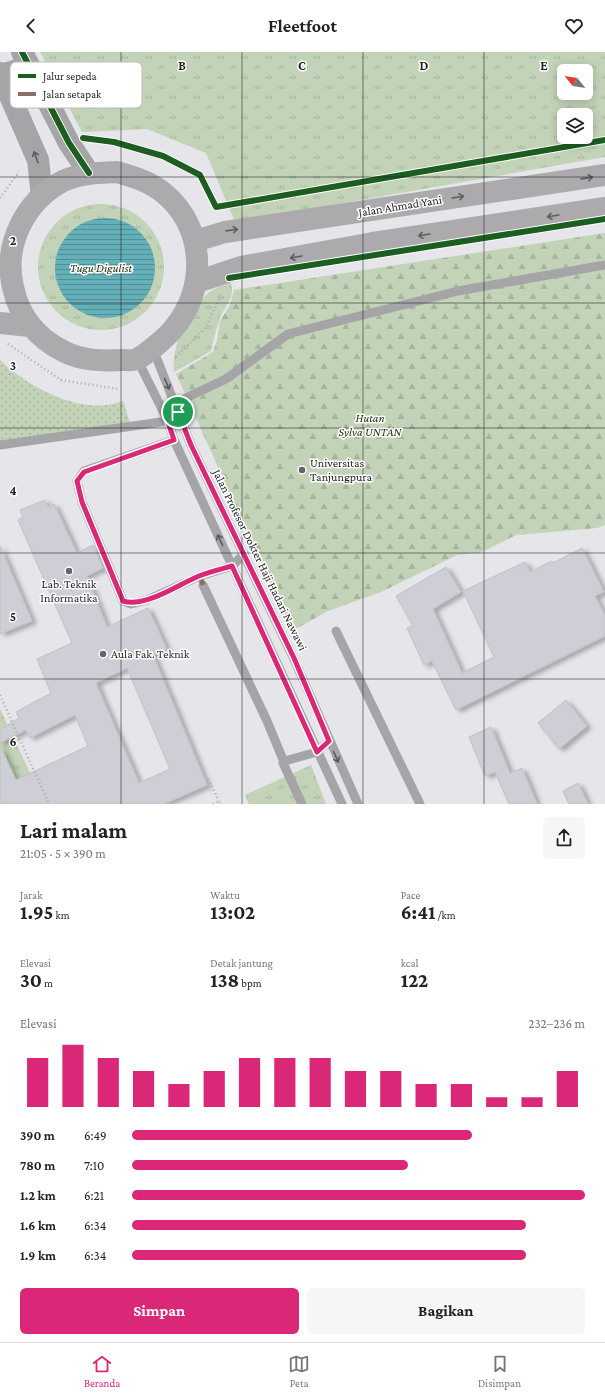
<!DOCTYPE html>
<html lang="id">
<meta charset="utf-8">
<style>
:root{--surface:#fff;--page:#f6f6f6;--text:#222;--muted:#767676;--line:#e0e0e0;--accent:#db2777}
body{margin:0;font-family:"Crimson Pro",serif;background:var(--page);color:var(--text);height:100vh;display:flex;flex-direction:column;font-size:15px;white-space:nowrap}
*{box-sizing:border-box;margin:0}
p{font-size:13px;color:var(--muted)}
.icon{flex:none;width:22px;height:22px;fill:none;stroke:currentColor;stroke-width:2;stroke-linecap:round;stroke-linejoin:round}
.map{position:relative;height:752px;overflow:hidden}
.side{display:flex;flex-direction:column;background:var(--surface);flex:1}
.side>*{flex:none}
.needle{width:26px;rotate:300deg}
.controls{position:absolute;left:557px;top:12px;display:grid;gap:8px}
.controls a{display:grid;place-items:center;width:36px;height:36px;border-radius:6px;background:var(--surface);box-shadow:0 2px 10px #0003;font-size:20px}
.pin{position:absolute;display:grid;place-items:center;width:34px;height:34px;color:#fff;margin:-17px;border:2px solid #fff;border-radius:50%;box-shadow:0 1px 4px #0007}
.round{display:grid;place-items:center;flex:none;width:42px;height:42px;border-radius:6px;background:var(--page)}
.overview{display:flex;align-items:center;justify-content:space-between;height:68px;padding:0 20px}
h1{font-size:22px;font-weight:700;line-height:30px}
.stats{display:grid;grid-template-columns:repeat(3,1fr);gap:6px;height:68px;padding:4px 20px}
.stats div{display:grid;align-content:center}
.stats b{font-size:20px;font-weight:700}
.stats small{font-size:11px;font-weight:400}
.stats p{font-size:11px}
.chart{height:112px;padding:8px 20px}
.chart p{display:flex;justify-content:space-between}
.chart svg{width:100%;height:72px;margin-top:4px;stroke:var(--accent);stroke-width:6}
.button{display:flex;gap:8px;margin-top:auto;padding:8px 20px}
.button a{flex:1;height:46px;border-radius:6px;background:var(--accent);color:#fff;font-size:16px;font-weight:700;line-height:46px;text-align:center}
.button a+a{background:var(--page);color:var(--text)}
ul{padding:0 20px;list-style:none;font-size:13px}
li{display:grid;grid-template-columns:64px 48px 1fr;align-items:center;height:30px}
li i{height:10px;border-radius:5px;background:var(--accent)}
header{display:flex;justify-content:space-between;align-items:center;height:52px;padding:0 20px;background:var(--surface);font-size:18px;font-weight:700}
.tabs{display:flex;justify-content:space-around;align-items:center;height:56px;border-top:1px solid var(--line);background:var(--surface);font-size:11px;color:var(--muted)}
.tabs a{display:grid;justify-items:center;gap:2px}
.tabs .current{color:var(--accent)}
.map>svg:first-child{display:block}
.grass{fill:url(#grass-dots)}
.forest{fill:url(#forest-firs)}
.park{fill:url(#park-tufts);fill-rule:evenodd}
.water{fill:url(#water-rules)}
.building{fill:#cdced6;stroke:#c1c1c5;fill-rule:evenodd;filter:url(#shadow)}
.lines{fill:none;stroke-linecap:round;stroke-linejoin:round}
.path{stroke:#ababad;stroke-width:2.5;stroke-dasharray:1 3;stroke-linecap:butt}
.service{stroke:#a5a4a6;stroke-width:9}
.minor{stroke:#a5a4a6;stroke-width:19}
.tertiary{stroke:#a5a4a6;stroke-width:22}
.trunk{stroke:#acaaac;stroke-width:22}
.quiet{stroke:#8d6e63;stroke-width:5;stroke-dasharray:10 5;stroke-linecap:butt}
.cycleway-casing{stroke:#fff;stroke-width:8}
.cycleway{stroke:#1b5e20;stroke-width:6}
.oneway{stroke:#5b5b5e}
.oneway2{stroke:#5e5e61}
.route-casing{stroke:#fff;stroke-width:8}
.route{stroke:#db2777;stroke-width:5}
.grid{fill:none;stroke:#1f1f23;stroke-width:1;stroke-opacity:0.55}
.poi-dot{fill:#646469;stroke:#fff;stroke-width:1.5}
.labels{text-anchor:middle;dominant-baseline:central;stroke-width:3;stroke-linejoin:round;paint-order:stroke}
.street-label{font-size:12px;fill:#1f1f23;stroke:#fff}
.park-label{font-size:12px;font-style:italic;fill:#203211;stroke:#fff}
.poi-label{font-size:12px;fill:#1f1f23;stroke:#fff;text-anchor:start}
.key{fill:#fff;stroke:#bcbcbd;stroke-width:1}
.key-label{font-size:11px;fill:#1f1f23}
.grid-label{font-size:13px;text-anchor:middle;font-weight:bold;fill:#1f1f23;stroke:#fff;stroke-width:3;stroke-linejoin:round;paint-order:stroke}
</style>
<header><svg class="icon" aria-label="back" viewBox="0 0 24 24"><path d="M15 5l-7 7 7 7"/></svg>Fleetfoot<svg class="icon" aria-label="heart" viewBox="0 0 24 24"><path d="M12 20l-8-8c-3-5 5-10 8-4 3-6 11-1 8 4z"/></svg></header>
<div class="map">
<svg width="605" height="752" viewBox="0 0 605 752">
<defs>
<pattern id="grass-dots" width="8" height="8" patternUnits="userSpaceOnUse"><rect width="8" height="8" fill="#c2d3b8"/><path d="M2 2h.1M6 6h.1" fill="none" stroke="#a6b59e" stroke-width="1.8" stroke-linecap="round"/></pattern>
<pattern id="forest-firs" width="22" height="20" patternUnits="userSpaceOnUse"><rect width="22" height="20" fill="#c2d3b8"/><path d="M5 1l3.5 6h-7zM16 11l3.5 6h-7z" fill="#a6b59e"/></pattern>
<pattern id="park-tufts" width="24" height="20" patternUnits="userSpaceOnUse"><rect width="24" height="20" fill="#c2d3b8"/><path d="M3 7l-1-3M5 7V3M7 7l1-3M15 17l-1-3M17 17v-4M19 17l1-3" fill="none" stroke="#a6b59e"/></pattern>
<pattern id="water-rules" width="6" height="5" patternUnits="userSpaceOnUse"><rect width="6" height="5" fill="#64b0b8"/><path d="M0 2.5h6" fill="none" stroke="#528f95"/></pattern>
<filter id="shadow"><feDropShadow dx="4.5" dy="2.5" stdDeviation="2" flood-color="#0004"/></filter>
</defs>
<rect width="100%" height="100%" fill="#e5e5ea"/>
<path class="grass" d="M 0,308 C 29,336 83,365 123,349 L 131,374 L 0,395 Z"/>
<polygon class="forest" points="605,181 605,473 597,476 516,483 480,501 457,503 381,540 328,559 292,579 176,322 213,300 217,288 220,269 230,253 234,238"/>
<g class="park">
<path d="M 40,0 L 605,0 L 605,105 L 235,170 L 206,101 L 147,77 L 82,80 ZM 564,19 L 586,19 L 586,41 L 564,41 ZM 564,63 L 586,63 L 586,85 L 564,85 Z"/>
<circle cx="101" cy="215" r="63"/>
<path d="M 230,228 C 237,246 224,253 219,269 C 216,279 213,289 211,299 L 174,320 C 172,292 186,262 206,243 C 213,237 222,233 230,228 Z"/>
<polygon points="0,657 45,752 0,752"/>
<polygon points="311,713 326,752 249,752 245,743"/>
</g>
<circle class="water" cx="105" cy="216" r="50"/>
<g class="building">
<path d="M 45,448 L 48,455 L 54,452 L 77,501 L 93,493 L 103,516 L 87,524 L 107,575 L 148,556 L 167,597 L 153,603 L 207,733 L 164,752 L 0,752 L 0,693 L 16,728 L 88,694 L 75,663 L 30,686 L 26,678 L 0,691 L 0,678 L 19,666 L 16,660 L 51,641 L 37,607 L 72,591 L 18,468 L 23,465 L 20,458 ZM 127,616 L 170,717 L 139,731 L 96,631 Z"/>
<polygon points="0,494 32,569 0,582"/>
<polygon points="582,496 604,540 595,544 605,564 605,584 456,658 432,609 424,613 407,576 413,574 396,544 446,515 461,540 433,557 462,621 494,605 463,539 525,510 530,520 552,509 553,511"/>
<polygon points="566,648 587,674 559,697 538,671"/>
<polygon points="491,675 510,721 522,716 537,752 509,752 495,720 485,724 469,685"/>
<polygon points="578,731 588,752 569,752 563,739"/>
</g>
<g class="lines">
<g class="path">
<path d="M 90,87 C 123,91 172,102 199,122 C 205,127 212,148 216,155 L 605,88"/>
<polyline points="0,146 19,120"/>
<polyline points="8,292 61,328 118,337"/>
<polyline points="176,305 206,275 221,243"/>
<polyline points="0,643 49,752"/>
<polyline points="208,727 219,749"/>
<polyline points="213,752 219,749 221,752"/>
</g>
<g class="service">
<polyline points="153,297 191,393 294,607 358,752"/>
<polyline points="137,307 168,369 174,388 342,752"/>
<polyline points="175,351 226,327 288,282 458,239 605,213"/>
<polyline points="174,388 84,419 77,429 82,450 123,549 131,552 147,548 200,524 232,514 244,502"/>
<polyline points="0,393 168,369 178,360"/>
<polyline points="203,533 267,669 284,710"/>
<polyline points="336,579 420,752"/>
<polyline points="302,752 283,711 288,708 317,700 329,689"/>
</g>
<polyline class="minor" points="0,22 28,13"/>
<g class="tertiary">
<polyline points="22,0 69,91 89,121"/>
<polyline points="0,21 38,108 42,144"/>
</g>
<g class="trunk">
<path d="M 117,120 C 134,125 152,130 166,143 C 205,177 207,237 174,276 C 168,284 146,303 137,307 C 133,309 127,308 122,308 C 102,309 82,309 63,299 C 37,286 19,264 13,235 C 3,193 25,149 63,129 C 80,121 99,121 117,120 Z"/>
<polyline points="195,189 225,180 605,123"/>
<polyline points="197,230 241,215 373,191 605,156"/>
<polyline points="0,271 30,274"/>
</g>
<polyline class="quiet" points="200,524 203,533"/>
<defs>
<g id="cycleway">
<polyline points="22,0 69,91 89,121"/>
<polyline points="83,86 114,90 163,104 200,123 216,155 605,88"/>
<polyline points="229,226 605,167"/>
</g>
</defs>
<use href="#cycleway" class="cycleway-casing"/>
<use href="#cycleway" class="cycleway"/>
</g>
<defs><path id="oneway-shaft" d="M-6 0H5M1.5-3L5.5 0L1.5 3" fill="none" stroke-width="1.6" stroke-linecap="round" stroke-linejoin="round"/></defs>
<g class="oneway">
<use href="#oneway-shaft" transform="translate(36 105) rotate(-109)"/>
<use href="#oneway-shaft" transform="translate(167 332) rotate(68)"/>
<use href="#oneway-shaft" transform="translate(220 488) rotate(-115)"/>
<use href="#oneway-shaft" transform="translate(336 705) rotate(66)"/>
</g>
<g class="oneway2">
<use href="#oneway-shaft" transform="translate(587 126) rotate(-8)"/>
<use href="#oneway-shaft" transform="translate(458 145) rotate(-9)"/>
<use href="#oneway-shaft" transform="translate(553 164) rotate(171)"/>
<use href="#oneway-shaft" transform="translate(232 178) rotate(-8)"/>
<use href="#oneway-shaft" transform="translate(424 183) rotate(171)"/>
<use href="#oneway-shaft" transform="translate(296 205) rotate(170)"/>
</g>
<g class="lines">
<defs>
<path id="route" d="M 178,360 L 191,393 L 294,606 L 329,689 L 317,700 L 232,514 C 221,517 209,520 199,524 C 177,533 145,556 123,549 L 82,450 L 77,429 L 84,420 L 174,388 L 168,370 Z"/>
</defs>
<use href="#route" class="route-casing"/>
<use href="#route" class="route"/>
</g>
<path class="grid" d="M 121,0 L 121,752M 242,0 L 242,752M 363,0 L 363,752M 484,0 L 484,752M 0,125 L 605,125M 0,251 L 605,251M 0,376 L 605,376M 0,501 L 605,501M 0,627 L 605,627"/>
<g class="poi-dot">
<circle cx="302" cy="418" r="4"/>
<circle cx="69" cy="519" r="4"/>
<circle cx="103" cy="602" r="4"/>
</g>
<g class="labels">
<g class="street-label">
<text transform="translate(400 154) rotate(-9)">Jalan Ahmad Yani</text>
<text transform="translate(260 508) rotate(64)">Jalan Profesor Dokter Haji Hadari Nawawi</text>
</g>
<g class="park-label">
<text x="101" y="216">Tugu Digulist</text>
<text x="370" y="366">Hutan<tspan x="370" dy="14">Sylva UNTAN</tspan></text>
</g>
<g class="poi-label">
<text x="310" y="411">Universitas<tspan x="310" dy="14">Tanjungpura</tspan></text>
<text x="69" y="532" text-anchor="middle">Lab. Teknik<tspan x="69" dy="14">Informatika</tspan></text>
<text x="111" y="602">Aula Fak. Teknik</text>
</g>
</g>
<rect x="10" y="10" width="132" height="46" rx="6" class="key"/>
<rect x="18" y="22" width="18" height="4" fill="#1b5e20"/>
<rect x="18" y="40" width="18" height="4" fill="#8d6e63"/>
<g class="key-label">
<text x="43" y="28">Jalur sepeda</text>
<text x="43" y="46">Jalan setapak</text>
</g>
<g class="grid-label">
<text x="182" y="18">B</text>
<text x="302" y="18">C</text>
<text x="424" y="18">D</text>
<text x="544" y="18">E</text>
<text x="13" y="193">2</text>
<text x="13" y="318">3</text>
<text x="13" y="443">4</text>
<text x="13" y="569">5</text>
<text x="13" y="694">6</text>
</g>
</svg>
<div class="controls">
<a><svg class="needle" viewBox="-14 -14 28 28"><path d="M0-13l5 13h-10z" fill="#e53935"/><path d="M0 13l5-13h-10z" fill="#767676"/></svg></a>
<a><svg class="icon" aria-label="layers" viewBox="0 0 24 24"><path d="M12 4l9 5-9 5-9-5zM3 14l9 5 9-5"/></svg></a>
</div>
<div class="pin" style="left:178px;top:360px;background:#1e9e55"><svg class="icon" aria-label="arrive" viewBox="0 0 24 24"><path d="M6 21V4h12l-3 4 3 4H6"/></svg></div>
</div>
<section class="side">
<div class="overview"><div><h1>Lari malam</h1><p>21:05 · 5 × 390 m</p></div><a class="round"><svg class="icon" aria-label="share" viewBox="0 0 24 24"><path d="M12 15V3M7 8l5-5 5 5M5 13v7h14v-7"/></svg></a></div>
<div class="stats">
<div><p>Jarak</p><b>1.95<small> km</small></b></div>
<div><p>Waktu</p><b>13:02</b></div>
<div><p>Pace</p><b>6:41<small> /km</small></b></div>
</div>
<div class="stats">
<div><p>Elevasi</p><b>30<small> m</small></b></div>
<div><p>Detak jantung</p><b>138<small> bpm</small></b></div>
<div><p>kcal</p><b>122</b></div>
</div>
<div class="chart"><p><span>Elevasi</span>232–236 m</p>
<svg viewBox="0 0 160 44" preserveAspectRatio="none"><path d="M5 44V14M15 44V6M25 44V14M35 44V22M45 44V30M55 44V22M65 44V14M75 44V14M85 44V14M95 44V22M105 44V22M115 44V30M125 44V30M135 44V38M145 44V38M155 44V22"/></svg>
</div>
<ul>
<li><b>390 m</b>6:49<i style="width:75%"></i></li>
<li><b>780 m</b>7:10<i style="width:61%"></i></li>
<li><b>1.2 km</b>6:21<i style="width:100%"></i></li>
<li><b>1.6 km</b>6:34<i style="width:87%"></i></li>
<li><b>1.9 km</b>6:34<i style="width:87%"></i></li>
</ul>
<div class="button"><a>Simpan</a><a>Bagikan</a></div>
</section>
<nav class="tabs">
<a class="current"><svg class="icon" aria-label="home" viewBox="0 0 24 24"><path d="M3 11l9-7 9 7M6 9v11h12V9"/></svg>Beranda</a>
<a><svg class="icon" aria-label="map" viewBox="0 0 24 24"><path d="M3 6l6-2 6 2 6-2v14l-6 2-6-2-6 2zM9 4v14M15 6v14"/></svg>Peta</a>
<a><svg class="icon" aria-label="saved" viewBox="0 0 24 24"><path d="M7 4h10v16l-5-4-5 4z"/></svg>Disimpan</a>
</nav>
